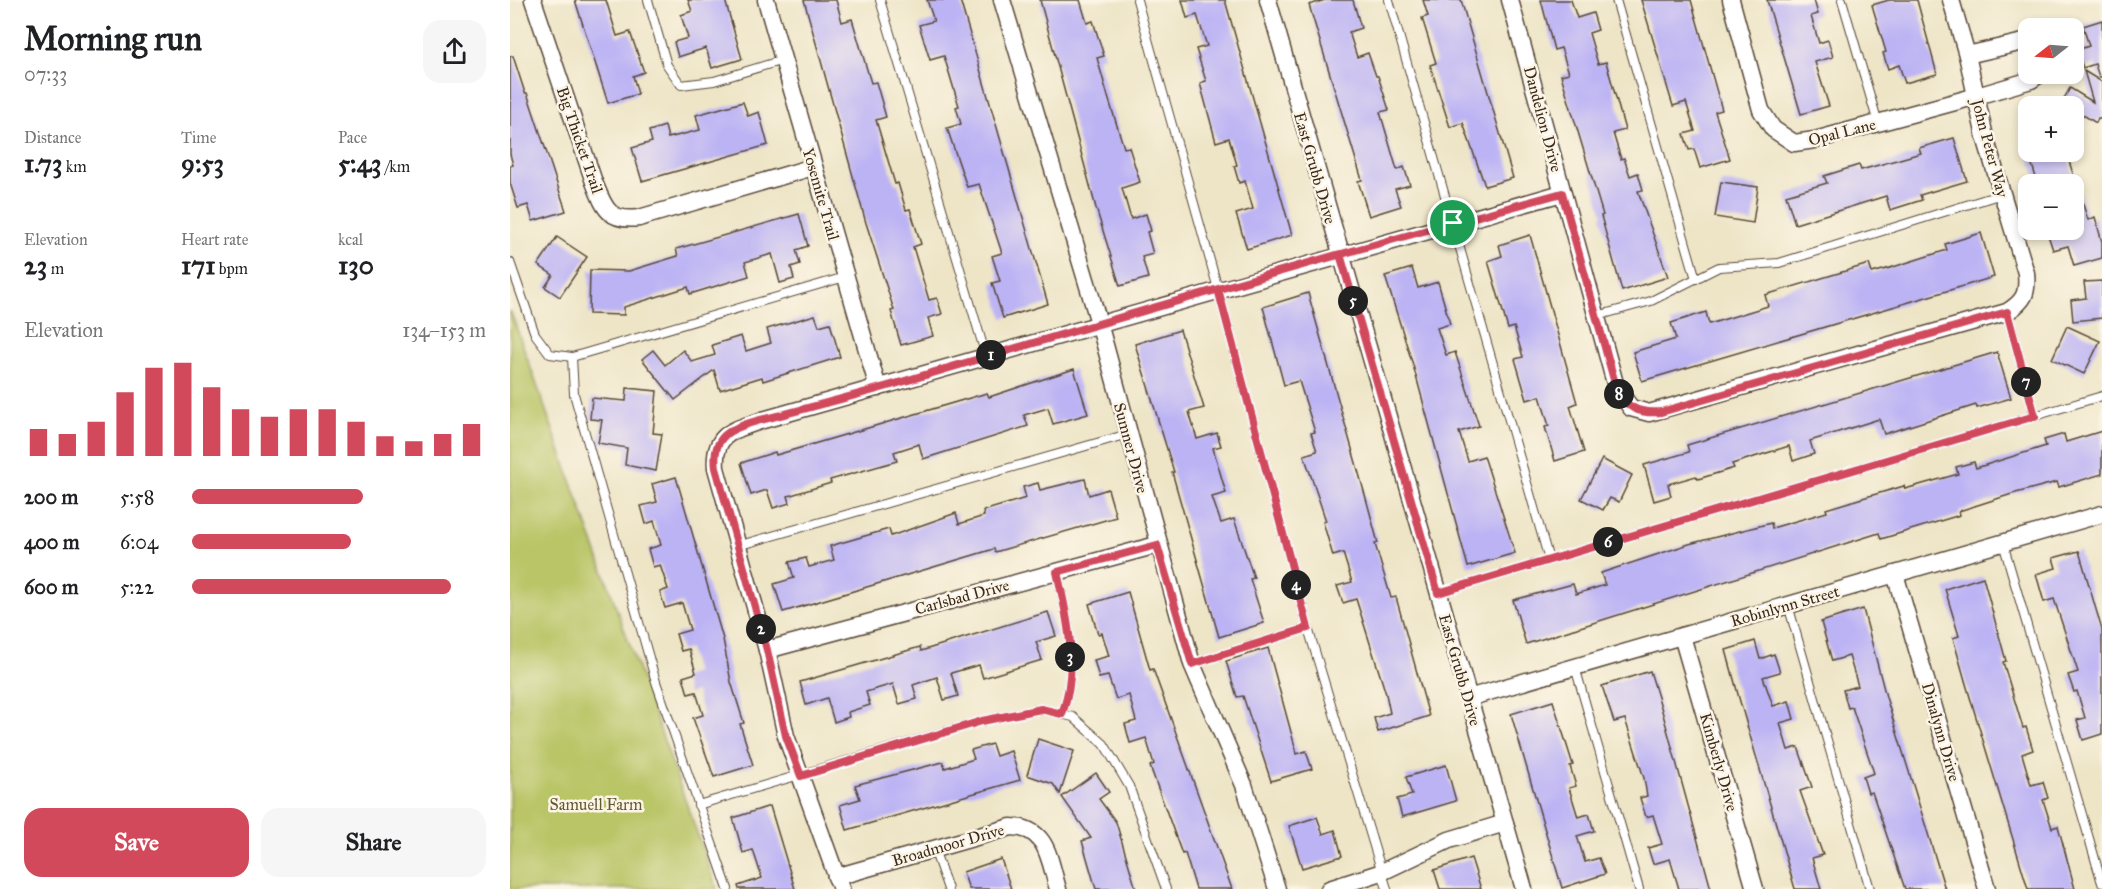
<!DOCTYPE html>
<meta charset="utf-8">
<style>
:root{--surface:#fff;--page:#f6f6f6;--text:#202124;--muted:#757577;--accent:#d1495b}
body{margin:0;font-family:"IM FELL Great Primer",serif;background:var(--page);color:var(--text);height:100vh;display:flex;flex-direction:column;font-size:22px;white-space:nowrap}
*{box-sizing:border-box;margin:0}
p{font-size:20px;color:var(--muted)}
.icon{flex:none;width:33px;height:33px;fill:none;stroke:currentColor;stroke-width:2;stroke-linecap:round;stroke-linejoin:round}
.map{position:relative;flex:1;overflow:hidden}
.drawer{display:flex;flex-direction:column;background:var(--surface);width:510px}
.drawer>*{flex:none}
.needle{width:39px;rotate:253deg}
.controls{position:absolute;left:1508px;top:18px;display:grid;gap:12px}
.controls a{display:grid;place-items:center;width:66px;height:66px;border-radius:12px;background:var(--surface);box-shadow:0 3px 9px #0003;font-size:30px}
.pin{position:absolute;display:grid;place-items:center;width:51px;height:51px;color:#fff;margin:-26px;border:3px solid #fff;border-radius:50%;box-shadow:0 2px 6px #0007}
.km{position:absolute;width:30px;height:30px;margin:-15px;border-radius:50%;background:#222;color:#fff;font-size:16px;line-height:30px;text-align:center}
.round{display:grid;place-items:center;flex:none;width:63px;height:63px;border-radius:18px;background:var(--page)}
.headline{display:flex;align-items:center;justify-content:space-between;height:102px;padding:0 24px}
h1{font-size:33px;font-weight:800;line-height:45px}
.figures{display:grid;grid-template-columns:repeat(3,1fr);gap:9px;height:102px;padding:6px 24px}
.figures div{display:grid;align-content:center}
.figures b{font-size:26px;font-weight:800}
.figures small{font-size:16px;font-weight:400}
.figures p{font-size:16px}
.chart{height:168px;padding:12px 24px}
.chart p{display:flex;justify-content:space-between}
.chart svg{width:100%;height:108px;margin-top:6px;stroke:var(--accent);stroke-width:6}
.cta{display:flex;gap:12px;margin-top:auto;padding:12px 24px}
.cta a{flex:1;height:69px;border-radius:18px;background:var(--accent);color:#fff;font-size:24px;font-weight:800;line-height:69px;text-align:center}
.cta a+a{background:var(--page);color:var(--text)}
ul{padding:0 24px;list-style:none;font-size:20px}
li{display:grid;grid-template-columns:96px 72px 1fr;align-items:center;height:45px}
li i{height:15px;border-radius:8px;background:var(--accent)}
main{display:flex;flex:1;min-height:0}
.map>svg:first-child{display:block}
.green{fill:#b9c566;stroke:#7a7842;stroke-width:1.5}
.building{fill:#bcb3f4}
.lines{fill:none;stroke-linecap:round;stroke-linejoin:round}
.service-casing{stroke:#564637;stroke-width:10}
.minor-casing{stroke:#564637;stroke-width:19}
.service{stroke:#fff;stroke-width:8}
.minor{stroke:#fff;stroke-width:16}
.route-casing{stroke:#fff;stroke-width:12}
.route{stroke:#d1495b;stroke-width:8}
.labels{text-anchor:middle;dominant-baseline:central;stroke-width:5;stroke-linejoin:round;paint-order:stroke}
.street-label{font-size:16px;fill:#3b2a1e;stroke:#fcf5e5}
.park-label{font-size:16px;fill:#615834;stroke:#fcf5e5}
</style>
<main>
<section class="drawer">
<div class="headline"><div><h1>Morning run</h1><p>07:33</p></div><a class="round"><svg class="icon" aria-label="share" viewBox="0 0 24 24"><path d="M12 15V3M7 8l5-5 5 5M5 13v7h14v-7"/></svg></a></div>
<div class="figures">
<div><p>Distance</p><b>1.73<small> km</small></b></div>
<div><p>Time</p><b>9:53</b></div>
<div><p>Pace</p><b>5:43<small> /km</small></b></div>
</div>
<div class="figures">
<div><p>Elevation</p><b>23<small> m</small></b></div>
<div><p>Heart rate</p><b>171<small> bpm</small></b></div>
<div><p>kcal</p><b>130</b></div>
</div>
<div class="chart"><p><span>Elevation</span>134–153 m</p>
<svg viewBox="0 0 160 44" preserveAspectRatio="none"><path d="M5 44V33M15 44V35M25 44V30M35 44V18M45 44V8M55 44V6M65 44V16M75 44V25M85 44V28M95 44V25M105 44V25M115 44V30M125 44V36M135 44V38M145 44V35M155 44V31"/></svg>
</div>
<ul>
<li><b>200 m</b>5:58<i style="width:58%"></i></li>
<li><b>400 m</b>6:04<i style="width:54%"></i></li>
<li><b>600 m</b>5:22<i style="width:88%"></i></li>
</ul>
<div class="cta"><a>Save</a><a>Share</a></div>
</section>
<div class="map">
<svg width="1592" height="889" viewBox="0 0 1592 889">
<rect width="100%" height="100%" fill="#fcf5e5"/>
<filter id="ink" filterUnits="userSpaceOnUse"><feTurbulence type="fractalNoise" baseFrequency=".0167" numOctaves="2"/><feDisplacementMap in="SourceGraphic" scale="12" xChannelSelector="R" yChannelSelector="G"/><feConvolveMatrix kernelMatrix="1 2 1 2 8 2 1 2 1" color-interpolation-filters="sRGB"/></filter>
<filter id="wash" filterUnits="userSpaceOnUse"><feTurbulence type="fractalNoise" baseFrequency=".008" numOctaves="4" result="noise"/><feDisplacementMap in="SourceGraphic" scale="24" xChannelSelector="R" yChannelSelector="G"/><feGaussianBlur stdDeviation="1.35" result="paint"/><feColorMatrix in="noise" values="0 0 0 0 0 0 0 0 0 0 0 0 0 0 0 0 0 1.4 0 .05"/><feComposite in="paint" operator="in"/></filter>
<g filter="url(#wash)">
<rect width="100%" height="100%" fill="#eee5c7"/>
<polygon class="green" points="0,310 207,889 0,889"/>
<g id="blocks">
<g class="building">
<polygon points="65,0 96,0 107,36 120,32 134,72 123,76 128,94 98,103"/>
<polygon points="178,0 215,0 232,59 202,68 196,48 168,57 164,42 178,38 171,15 182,11"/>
<polygon points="294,0 326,0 332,22 342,19 361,83 366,82 376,117 366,120 385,184 388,183 396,210 400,209 411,244 403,247 419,300 427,298 432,314 418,318 423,336 391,345 381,311 384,310 356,223"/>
<polygon points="417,0 450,0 538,304 493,318 482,283 490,281 482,256 492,253 469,184 457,187 437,128 451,124 446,107 449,106 434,56 420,60 409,25 424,21"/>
<polygon points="530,0 570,0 577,23 583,21 594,56 587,58 599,100 614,148 619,147 630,182 612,188 621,219 636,214 641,231 637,232 643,254 632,257 638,278 610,286 586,208"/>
<polygon points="672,0 715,0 782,235 737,249 726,214 743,209 735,181 729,183 724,166 727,165 719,138 706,142 690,83 696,81 686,49 697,46 687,15 677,18"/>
<polygon points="815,0 843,0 851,28 839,32 847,57 858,53 866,76 868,76 879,110 870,112 887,170 894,167 900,185 885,189 891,206 859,216 848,181 852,180 799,5"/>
<polygon points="913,0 951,0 1003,178 975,186 953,123 940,127 920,65 926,63 912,18 918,16"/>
<polygon points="1031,0 1061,0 1067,18 1083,13 1088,30 1079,33 1088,64 1096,62 1115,130 1103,133 1111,159 1114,158 1120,176 1128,173 1133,190 1128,191 1158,277 1112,291 1091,216 1093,215 1051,75 1059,73 1051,48 1044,50"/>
<polygon points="1131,0 1181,0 1212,110 1205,112 1220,159 1190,168 1184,149 1179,150 1174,134 1185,131 1176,102 1163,106"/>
<polygon points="1257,0 1304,0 1308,14 1301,16 1309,43 1318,40 1323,57 1305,62 1319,106 1291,114"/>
<polygon points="1379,0 1407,0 1427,74 1395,83 1389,65 1378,69 1373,53 1376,52 1362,5"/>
<polygon points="1592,20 1592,77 1589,77 1585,64 1573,68 1567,50 1579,46 1573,26"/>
<polygon points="0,56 3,56 15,93 17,93 56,211 23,221 18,205 8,208 0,183 0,166 3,165 0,154"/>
<polygon points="1574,71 1592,82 1592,120 1588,118 1586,123 1552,102 1560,88 1583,102"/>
<polygon points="233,102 238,116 249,112 258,145 132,181 122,148 142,142 139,131 155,126 158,138 190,130 186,115"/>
<polygon points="1444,138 1457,181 1410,195 1412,200 1380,210 1376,196 1285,224 1276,195 1317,183 1314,176 1349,165 1351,170 1411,153 1409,148"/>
<polygon points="1518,152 1556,152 1578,220 1585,217 1592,242 1592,258 1564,266 1558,246 1543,250 1537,232 1563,230 1563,184 1528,184"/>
<polygon points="1211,182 1248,187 1243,223 1205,217"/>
<polygon points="289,214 298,246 286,250 290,264 281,267 284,279 270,283 262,254 235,262 239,276 180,294 178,287 114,307 114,315 79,314 80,270 119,271 168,256 166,249"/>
<polygon points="1471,233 1484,277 1132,381 1123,352 1166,339 1161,323 1196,312 1199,324 1258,306 1255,295 1359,264 1362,273 1380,268 1437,250 1435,244"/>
<polygon points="1020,235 1067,403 1060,406 1074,452 1045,461 1035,427 1039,426 1030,396 1017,400 1005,359 1013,357 1004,327 998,329 978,261 992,256 989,245"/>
<polygon points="47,237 77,257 50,297 35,287 43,275 28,265"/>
<polygon points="902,268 908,288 928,282 940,324 927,328 936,355 945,352 969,426 949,432 958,461 974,456 1005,553 958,567 903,365 875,276"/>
<polygon points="1592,281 1592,318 1563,321 1561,300 1576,298 1574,282"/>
<polygon points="798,293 857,502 868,543 865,544 881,598 886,597 919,716 868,732 864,718 880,713 876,694 846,599 833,603 827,586 842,582 833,553 823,556 813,522 816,521 794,455 807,451 801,433 805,432 789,381 774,385 753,307"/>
<polygon points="305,315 309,326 320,323 330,357 253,381 252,377 210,390 204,370 165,400 132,359 143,350 155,365 173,350 182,362 205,355 202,345 231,336 236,351 261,343 257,329"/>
<polygon points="1557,326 1590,341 1574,374 1542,359"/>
<polygon points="670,330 694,408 679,412 687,439 707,433 711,446 703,448 716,493 702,497 711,523 724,519 744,578 740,579 754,623 709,637 662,472 664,472 625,344"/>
<polygon points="1487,352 1501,398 1467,408 1466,405 1374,434 1369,419 1300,441 1304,454 1283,461 1279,446 1222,464 1224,468 1188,479 1186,476 1158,484 1161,496 1144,501 1134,465 1179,452 1177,445"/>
<polygon points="564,369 578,414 543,424 538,408 514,415 518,426 413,459 409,444 384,452 387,461 320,480 321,483 278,496 280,503 263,508 257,490 241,495 231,463 265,452 266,455 477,393 479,397"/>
<polygon points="117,388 147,391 143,433 152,434 146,471 115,465 117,448 88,443 92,420 80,419 82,398 116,401"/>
<polygon points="1592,431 1592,474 1549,487 1547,482 1502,494 1449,511 1450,515 1371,539 1369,533 1016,644 1003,600 1063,584 1066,594 1095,585 1091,573 1179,544 1261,523 1262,528 1317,512 1316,509 1349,499 1394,486 1395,489 1448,474 1446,467 1464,462 1466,468 1536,446 1534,440 1554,434 1556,442"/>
<polygon points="1092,459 1122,475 1109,502 1100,498 1093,510 1071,499"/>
<polygon points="166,477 213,639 221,682 234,723 230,724 243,765 204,777 183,718 193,715 186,692 178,694 173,677 186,673 179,649 171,651 166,634 180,630 172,603 155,608 150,592 158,589 150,565 143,567 138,549 151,545 144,521 136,524 131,506 147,502 142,484"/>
<polygon points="575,479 579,495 598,489 606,517 485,552 484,549 273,612 264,584 284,578 279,562 296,558 299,567 324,560 320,546 379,529 381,536 446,513 449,524 474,516 473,511 516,498 513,487 528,483 530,490"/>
<polygon points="1569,551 1592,630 1592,734 1573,740 1567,720 1575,718 1567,691 1564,692 1558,675 1568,672 1544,599 1534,602 1526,574 1546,568 1543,558"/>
<polygon points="1473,577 1496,661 1493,662 1513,728 1516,727 1523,750 1512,754 1521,785 1533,782 1538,798 1533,800 1542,828 1548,826 1565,889 1518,889 1456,684 1443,638 1449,636 1435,589"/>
<polygon points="618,592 640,670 643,669 722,889 686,889 675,853 672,854 640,766 644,764 636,738 620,743 615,724 626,721 619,695 606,699 598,676 589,678 584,660 599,656 592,633 588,634 579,604"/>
<polygon points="1353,609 1376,697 1435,889 1395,889 1362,792 1358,793 1353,777 1364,773 1342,707 1338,708 1333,690 1348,686 1339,656 1322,661 1311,622"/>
<polygon points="538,612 546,636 526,642 532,660 473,678 469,665 441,673 448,696 434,700 427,677 403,685 407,699 389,704 383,684 356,692 360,705 338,712 339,717 324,722 317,698 296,705 290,682 410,647 411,651"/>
<polygon points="1245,641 1250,659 1264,654 1270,672 1253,677 1263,706 1279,701 1284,719 1270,723 1278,750 1288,747 1302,787 1290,791 1313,855 1302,858 1311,889 1285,889 1229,698 1216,650"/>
<polygon points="758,648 787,754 796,751 802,769 761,781 733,696 727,697 716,661"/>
<polygon points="1140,671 1151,707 1201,889 1169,889 1160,859 1143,864 1138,848 1152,844 1143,815 1136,817 1130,798 1137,796 1134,778 1115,719 1104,722 1092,686"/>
<polygon points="1043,701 1063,765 1060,766 1066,786 1059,788 1068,817 1079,814 1084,831 1067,836 1075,862 1089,858 1095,874 1052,888 1001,714"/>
<polygon points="528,739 564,751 550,794 543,784 517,775"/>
<polygon points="482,744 486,756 501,751 510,780 337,830 330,805 350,799 345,785 433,762 435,768 464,759 461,750"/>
<polygon points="936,765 946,801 892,817 887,799 902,795 896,777"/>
<polygon points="586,773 599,792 589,799 606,822 626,889 586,889 572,841 581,838 552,797"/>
<polygon points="260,806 285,889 229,889 228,886 252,878 243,850 233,853 223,818"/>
<polygon points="807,817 813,834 825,830 832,856 792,868 779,826"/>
<polygon points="961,858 971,889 930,889 924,870"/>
<polygon points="491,859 501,889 459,889 453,872"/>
</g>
</g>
</g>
<g filter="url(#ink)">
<use href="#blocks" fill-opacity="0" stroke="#564637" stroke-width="1.5"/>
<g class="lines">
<defs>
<g id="service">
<polyline points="138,0 157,65 171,85 204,81 273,60"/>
<polyline points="370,0 476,356"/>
<polyline points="627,0 708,289 798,628 877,889"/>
<polyline points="879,0 1039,560"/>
<polyline points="1106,0 1186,279"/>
<polyline points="1332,0 1368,123"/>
<polyline points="0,262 25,334 40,354 62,357 335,277"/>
<polyline points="1497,312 1525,416"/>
<polyline points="1087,316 1141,301 1209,267 1269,263 1492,194"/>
<polyline points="62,357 64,394 146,682 218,889"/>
<polyline points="1493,543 1592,883"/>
<polyline points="227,546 618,434"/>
<path d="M 547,572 C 558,619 569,668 552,714"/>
<polyline points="928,593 1592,396"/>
<polyline points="1278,605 1360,889"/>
<polyline points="682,664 798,628"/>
<polyline points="1065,667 1129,889"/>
<polyline points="188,805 472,721 531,709 563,717 594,744 619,786 656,889"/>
<polyline points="424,849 438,889"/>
</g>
<g id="minor">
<path d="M 23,0 L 84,182 C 94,207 98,222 129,218 L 303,167"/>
<polyline points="256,0 368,388"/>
<polyline points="492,0 589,323 682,664 734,785 767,889"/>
<polyline points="758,0 1014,889"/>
<path d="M 1000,0 L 1106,387 L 1121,408 L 1139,413 L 1497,312 C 1514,301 1518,294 1516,273 L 1475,137 L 1457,55 L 1441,0"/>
<polyline points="1221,0 1251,110 1263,129 1284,143 1305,140 1467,96 1521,80 1530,74"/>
<polyline points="1457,55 1518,41"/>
<polyline points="1385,574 1477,889"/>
<polyline points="1172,636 1245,889"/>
<polyline points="257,650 647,545"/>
<polyline points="958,698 1592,514"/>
<path d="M 326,877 L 501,827 C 538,827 539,860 548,889"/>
<path d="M 331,889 L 276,736 L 257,650 L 206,468 C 203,432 225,430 253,420 L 1052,193"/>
<polyline points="819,889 872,872 939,840 995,823"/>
</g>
</defs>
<use href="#service" class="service-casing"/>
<use href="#minor" class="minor-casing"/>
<use href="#service" class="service"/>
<use href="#minor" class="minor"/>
</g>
</g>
<g class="lines" filter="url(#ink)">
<defs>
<path id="route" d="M 943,223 C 756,274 570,329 385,384 C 347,395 309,405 271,415 C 255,419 233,423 219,432 C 206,441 204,453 206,468 L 257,650 L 276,736 L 291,776 L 472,721 L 531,709 L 552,714 C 569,668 558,619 547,572 L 647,545 L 682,664 L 798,628 L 708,289 L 830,254 L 928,593 L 1525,416 L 1497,312 L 1151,412 C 1129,414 1115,408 1106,387 L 1052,193 L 943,223"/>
</defs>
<use href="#route" class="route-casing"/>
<use href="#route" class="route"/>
</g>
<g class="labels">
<g class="street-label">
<text transform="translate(1033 119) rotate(75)">Dandelion Drive</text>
<text transform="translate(1332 132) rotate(-14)">Opal Lane</text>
<text transform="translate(70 140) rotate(71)">Big Thicket Trail</text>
<text transform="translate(1480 148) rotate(75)">John Peter Way</text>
<text transform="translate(805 168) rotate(74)">East Grubb Drive</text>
<text transform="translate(311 194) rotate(74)">Yosemite Trail</text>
<text transform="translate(621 448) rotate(75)">Sumner Drive</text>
<text transform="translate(452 597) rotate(-15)">Carlsbad Drive</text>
<text transform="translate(1275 606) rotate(-16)">Robinlynn Street</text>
<text transform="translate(950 670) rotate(74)">East Grubb Drive</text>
<text transform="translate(1431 732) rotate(74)">Dinalynn Drive</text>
<text transform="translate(1209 762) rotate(74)">Kimberly Drive</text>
<text transform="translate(438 845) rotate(-16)">Broadmoor Drive</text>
</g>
<g class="park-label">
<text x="86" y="804">Samuell Farm</text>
</g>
</g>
</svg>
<div class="controls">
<a><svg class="needle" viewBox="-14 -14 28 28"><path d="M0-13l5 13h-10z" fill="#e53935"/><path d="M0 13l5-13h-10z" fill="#757577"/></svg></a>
<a>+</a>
<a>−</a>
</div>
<div class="pin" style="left:943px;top:223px;background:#1e9e55"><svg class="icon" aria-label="arrive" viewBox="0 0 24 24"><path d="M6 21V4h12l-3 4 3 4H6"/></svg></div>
<b class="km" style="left:481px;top:355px">1</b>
<b class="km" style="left:251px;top:629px">2</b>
<b class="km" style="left:560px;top:657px">3</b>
<b class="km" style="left:786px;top:585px">4</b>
<b class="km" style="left:843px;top:301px">5</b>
<b class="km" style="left:1098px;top:542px">6</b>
<b class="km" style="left:1516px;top:382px">7</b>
<b class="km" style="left:1109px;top:394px">8</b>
</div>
</main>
